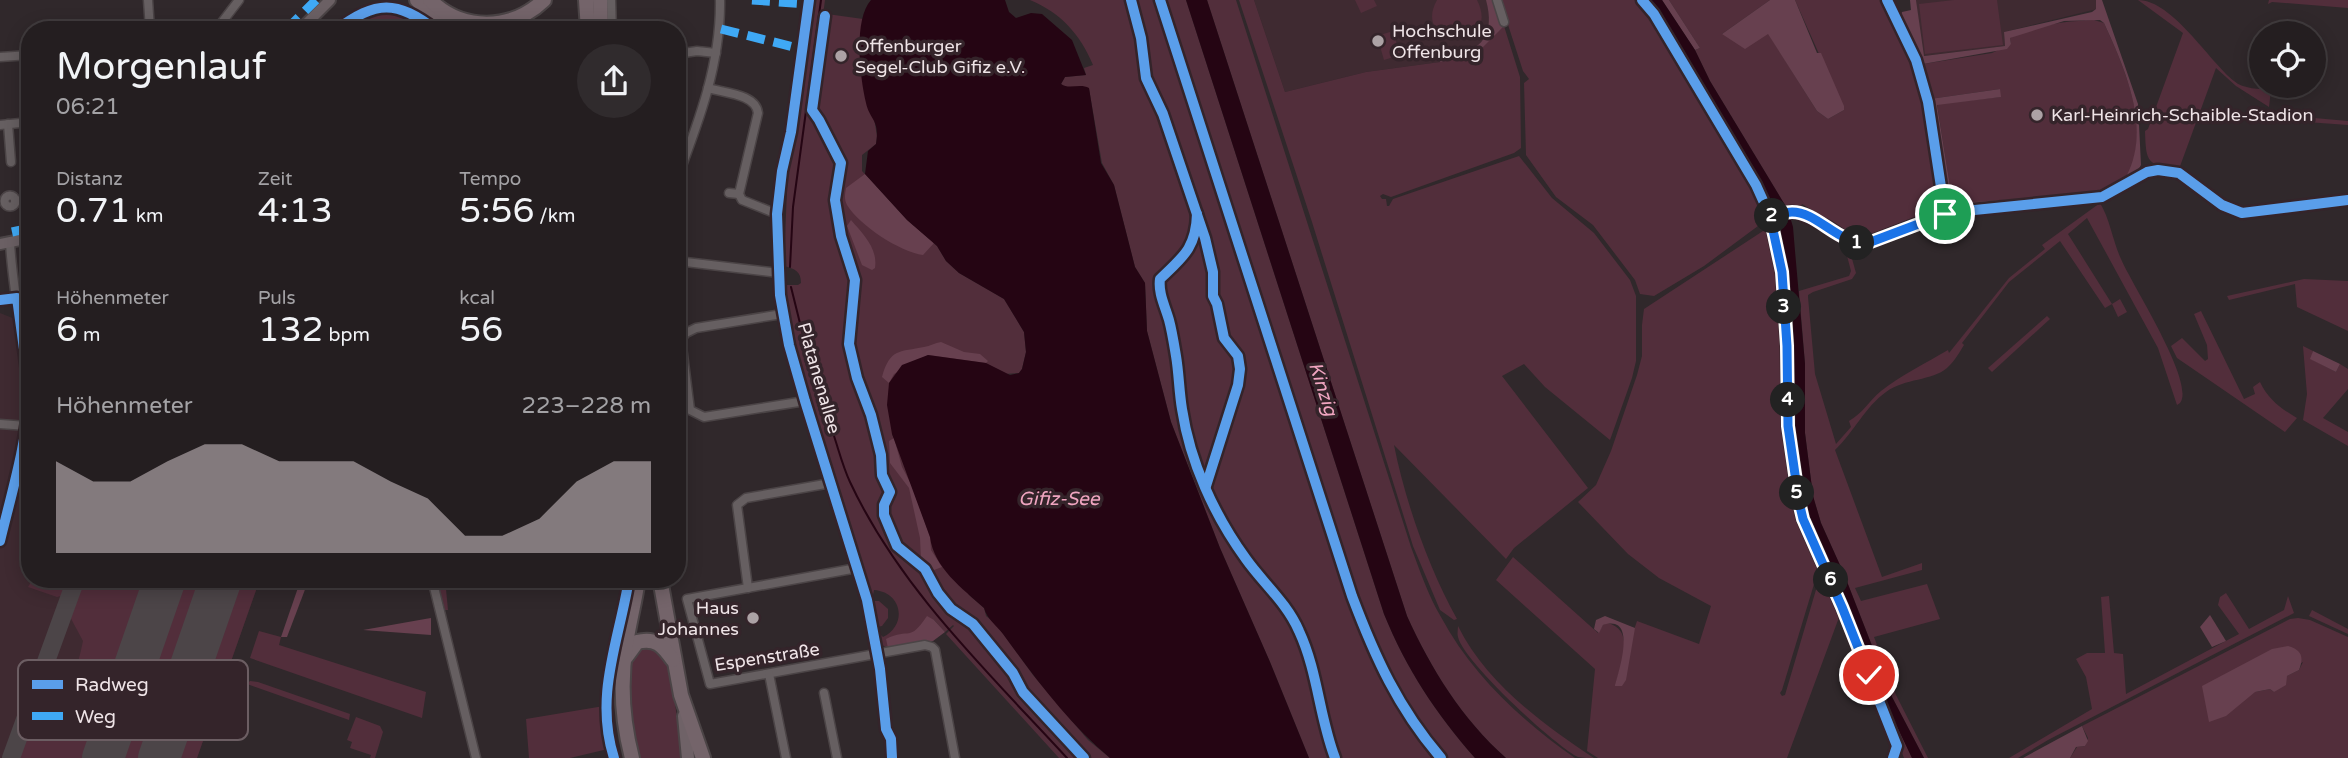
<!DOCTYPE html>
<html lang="de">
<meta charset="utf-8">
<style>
:root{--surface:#241e20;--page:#302b2d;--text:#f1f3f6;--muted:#a3a2a5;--line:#413c3e;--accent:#aca2a5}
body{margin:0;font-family:"Varela Round",sans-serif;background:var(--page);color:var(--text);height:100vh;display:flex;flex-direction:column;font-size:26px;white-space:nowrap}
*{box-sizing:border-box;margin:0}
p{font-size:23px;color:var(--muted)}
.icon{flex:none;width:38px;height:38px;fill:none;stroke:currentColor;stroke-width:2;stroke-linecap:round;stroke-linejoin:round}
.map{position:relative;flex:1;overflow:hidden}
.panel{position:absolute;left:21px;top:21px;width:665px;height:567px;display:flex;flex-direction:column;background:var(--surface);border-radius:28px;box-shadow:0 4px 18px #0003,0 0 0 2px var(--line)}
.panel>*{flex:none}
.fabs{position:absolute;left:2249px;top:21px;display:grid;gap:14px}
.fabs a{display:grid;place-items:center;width:77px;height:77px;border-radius:50%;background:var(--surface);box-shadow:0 4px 18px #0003,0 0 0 2px var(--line);font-size:35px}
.pin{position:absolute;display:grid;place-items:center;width:60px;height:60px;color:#fff;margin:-30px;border:4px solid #fff;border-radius:50%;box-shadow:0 2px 7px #0007}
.km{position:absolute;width:35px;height:35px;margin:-18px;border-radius:50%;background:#222;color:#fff;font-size:19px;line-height:35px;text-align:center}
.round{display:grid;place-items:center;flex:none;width:74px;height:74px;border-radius:37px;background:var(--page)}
.summary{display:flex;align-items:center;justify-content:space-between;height:119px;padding:0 35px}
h1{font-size:38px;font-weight:600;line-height:52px}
.figures{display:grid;grid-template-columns:repeat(3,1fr);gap:10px;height:119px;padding:7px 35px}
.figures div{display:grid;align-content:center}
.figures b{font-size:35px;font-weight:600}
.figures small{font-size:19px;font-weight:400}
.figures p{font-size:19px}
.chart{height:196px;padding:14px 35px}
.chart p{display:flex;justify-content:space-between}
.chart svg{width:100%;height:126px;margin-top:7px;fill:var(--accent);opacity:.7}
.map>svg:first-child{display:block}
.built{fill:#3f2a31}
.green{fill:#522e3b;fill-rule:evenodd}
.forest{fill:#67404f}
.water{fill:#250513}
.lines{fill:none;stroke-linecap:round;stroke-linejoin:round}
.stream{stroke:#250513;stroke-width:2}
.taxiway{stroke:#4c4548;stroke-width:18}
.runway{stroke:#4c4548;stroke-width:42}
.street-casing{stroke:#4b4446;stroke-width:11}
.secondary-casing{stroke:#4b4446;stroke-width:14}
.primary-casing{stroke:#4b4446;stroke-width:16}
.highway-casing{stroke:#4b4446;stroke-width:18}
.street{stroke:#665f61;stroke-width:8}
.secondary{stroke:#6b6064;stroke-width:10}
.primary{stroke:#6f6267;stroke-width:12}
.highway{stroke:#74646a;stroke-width:14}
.quiet{stroke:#3fa9f5;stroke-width:9;stroke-dasharray:18 9;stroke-linecap:butt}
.cycleway-casing{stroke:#34242a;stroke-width:15}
.cycleway{stroke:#5a9eea;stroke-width:10}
.route-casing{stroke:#fff;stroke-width:14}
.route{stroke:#1a73e8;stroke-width:9}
.poi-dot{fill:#aca2a5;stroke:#34242a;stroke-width:2.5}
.labels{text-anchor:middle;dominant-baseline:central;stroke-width:7;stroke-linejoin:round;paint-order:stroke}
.poi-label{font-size:18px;fill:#efe4e7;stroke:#34242a;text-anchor:start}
.street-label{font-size:18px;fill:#efe4e7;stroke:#34242a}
.water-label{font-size:19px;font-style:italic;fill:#f0a5c0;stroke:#34242a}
.key{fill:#34242a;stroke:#6c5e63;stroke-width:2}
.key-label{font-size:19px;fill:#efe4e7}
</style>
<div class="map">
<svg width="2348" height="758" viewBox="0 0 2348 758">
<rect width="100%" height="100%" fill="#30282b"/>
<g class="built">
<polygon points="1254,0 1495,0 1504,26 1469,55 1440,62 1366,72 1285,92"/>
<polygon points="1916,0 2096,0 2097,9 2004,32 2005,46 1923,56"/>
<polygon points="0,313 30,325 30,579 260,579 197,758 0,758"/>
</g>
<g class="green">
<path d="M 812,0 L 825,0 L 810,117 L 813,117 L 827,14 L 863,19 L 860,38 L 877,136 L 876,144 L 862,155 L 862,171 L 907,220 L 937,246 L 946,261 L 959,273 L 1004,299 L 1024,332 L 1026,352 L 1022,369 L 1019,373 L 1005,374 L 990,366 L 892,434 L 969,595 L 984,608 L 986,616 L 996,624 L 1033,675 L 1088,740 L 1110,758 L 1059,758 L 946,634 L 954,626 L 953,625 L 945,632 L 934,620 L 888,648 L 882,645 L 880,634 L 883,637 C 908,625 902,592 874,590 L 873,595 L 868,595 C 842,495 794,387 785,285 L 798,285 L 801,283 C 801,271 795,269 784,266 L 788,163 Z"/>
<path d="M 1030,0 L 1158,0 L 1362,631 L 1402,709 L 1439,758 L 1309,758 L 1270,662 L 1220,548 L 1171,422 L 1147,331 L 1145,283 L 1135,267 L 1114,185 L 1102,163 L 1089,89 L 1065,87 L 1061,84 L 1065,77 L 1086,75 L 1084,68 L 1093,65 C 1080,34 1061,13 1030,0 Z"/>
<path d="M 1161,0 L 1186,0 L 1384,614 C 1407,670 1435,712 1475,758 L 1443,758 C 1400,710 1376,655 1353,596 Z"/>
<path d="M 1207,0 L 1236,0 L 1411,547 C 1420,571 1428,595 1441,617 C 1472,675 1522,721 1575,758 L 1506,758 C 1462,719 1431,669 1407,616 Z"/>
<path d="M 1239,0 L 1254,0 L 1285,92 L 1366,72 L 1440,62 L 1469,55 L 1504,26 L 1520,77 L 1521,148 L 1514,153 L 1391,197 L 1383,194 L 1380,196 L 1382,199 L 1386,199 L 1387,206 L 1389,206 L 1393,199 L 1519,156 L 1552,198 L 1594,233 L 1630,280 L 1636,296 L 1636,361 L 1632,378 L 1610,440 L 1545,387 L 1524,364 L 1502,376 L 1588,488 L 1514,548 L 1506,559 L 1394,445 C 1405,501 1429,569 1457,619 L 1454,620 L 1440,610 L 1413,546 L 1312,222 Z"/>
<polygon points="1355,0 1374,0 1377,6 1361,13"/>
<path d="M 1437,0 L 1477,0 C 1503,52 1410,48 1437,0 Z"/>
<polygon points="1500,0 1640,0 1658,27 1753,187 1760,209 1758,226 1704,266 1654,296 1640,294 1635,280 1593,225 1556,197 1526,155 1524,83 1529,79 1523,71"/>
<polygon points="1644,0 1647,0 1669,31 1776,212 1770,210 1758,186 1656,15"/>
<path d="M 1669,0 L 1770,0 L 1722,34 L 1768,33 L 1817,111 L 1828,119 L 1844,110 L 1795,0 L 1884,0 C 1897,27 1912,55 1919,85 C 1929,124 1934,166 1940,207 L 1934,216 L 1860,242 L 1860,236 L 1853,235 L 1802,204 L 1799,210 L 1793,206 L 1788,210 L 1710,81 L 1695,50 L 1700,48 Z"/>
<polygon points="1954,0 1997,0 2003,45 1925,54 1919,4"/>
<path d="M 2138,0 C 2172,0 2209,61 2234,81 C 2243,89 2260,89 2271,90 L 2269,107 L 2236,86 L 2216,68 L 2179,169 C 2147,165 2146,163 2145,131 L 2148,129 L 2183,33 Z"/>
<polygon points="2269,0 2348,0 2348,8 2272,2 2268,4"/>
<path d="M 393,8 L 409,12 L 434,30 L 342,28 C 359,16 372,9 393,8 Z"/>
<path d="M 2094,20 L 2104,23 C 2125,69 2152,129 2127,177 L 2099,191 L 2084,194 L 1972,202 L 1956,200 L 1951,192 L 1937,104 L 2000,97 L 2000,89 L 1930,99 L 1923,64 L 1992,53 L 2011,44 L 2010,38 C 2036,25 2065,21 2094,20 Z"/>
<polygon points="1393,31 1400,55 1384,60 1377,36"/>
<polygon points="2268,114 2348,121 2348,125 2267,119"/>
<path d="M 2100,203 C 2110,219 2113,242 2121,259 C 2132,285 2196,383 2180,403 L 2177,405 L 2158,348 L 2087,218 L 2068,234 L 2112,304 L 2120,299 L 2127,312 L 2118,317 L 2112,304 L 2105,308 L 2060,241 L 2009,282 L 1962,343 L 1964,345 C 1959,353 1954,362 1947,368 C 1932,381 1905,378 1886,392 C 1865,407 1854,432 1835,450 L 1882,577 L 1922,563 L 1922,570 L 1855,588 L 1861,601 L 1927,584 L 1940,619 L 1874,637 L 1896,695 L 1928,758 L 1924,758 L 1892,697 L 1844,574 L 1821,523 L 1813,496 L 1805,433 L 1805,364 L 1799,291 L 1849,276 L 1851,271 L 1846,252 L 1849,248 L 1856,273 L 1852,279 L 1813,292 L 1808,295 L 1808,297 L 1815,374 L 1836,444 L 1851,427 L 1849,421 C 1863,413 1869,401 1881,391 C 1901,375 1926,363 1948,350 L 1949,353 L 2009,278 L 2045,249 L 2042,245 Z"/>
<polygon points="1777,217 1793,359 1792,416 1804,500 1808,516 1840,587 1867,658 1912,758 1904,758 1902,753 1802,504 1789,406 1774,221"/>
<path d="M 1763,231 L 1771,232 C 1791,306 1780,384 1788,458 C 1792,495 1806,528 1821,561 L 1782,690 L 1780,693 L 1782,696 L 1785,695 L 1823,566 L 1841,612 L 1787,758 L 1598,758 L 1587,751 L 1595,669 L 1496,580 L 1513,557 L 1598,633 L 1603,625 L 1607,623 C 1636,629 1621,665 1615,686 L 1637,621 L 1699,644 L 1711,606 L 1659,578 L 1628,554 L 1578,502 L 1596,485 L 1611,451 L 1637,375 L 1642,356 L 1642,325 L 1644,309 Z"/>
<path d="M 30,245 L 30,291 L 26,292 C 18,283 19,264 21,252 Z"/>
<polygon points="2304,279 2348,281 2348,331 2297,307 2295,284 2229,300 2227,296"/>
<path d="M 2201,311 L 2244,399 L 2255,394 L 2253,387 L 2260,382 C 2268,399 2280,408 2297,418 L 2285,432 L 2177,358 L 2171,346 L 2182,338 L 2205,361 L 2208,359 L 2207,345 L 2194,314 Z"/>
<polygon points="2047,316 2050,319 1992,372 1988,368"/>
<polygon points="2303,346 2313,351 2311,359 2336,372 2340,364 2348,369 2348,389 2323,418 2348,432 2348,446 2303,420 2307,394"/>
<path d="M 33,579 C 44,579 59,576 65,586 L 61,596 L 57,597 L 28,587 Z"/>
<path d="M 79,579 L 155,579 L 92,758 L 14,758 L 34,699 C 71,692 76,674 83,641 L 68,613 Z"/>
<polygon points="175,579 260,579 197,758 113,758"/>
<polygon points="436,579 445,579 448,610 445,610"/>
<polygon points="2226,593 2249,629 2284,610 2288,596 2294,613 2048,740 2018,758 2009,758 2092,709 2086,677 2076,659 2087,653 2105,653 2101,597 2109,596 2114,653 2123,654 2126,694 2239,634 2218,605 2220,597"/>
<polygon points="870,601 879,601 888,609 888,618 882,626 877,627"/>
<polygon points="2312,610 2348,629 2348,634 2309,616"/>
<path d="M 2298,618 L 2310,620 L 2348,637 L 2348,758 L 2070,758 L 2077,747 L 2085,746 L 2088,738 L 2082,726 L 2290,619 ZM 2303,662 L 2299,670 L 2287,676 L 2274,692 L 2270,689 L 2255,692 Z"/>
<path d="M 1458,626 C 1486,683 1543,724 1594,758 C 1589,758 1583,758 1578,757 C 1554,745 1463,661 1458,637 C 1457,634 1458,629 1458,626 Z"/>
<polygon points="259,631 281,637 279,645 426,692 422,718 250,658"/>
<polygon points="640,644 664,653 673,690 683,758 636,758 626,707 628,666"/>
<polygon points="250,681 258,682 350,714 349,720 247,684"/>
<polygon points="604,706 603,723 608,749 570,758 529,758 526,719"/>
<polygon points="356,717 380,726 383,732 375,758 370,758 371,755 350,748 352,742 347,740"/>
</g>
<g class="forest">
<path d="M 1486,0 L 1495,0 L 1504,26 L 1482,48 L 1469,55 L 1440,62 L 1437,51 C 1476,58 1497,40 1486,0 Z"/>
<polygon points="1662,0 1669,0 1700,48 1695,50"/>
<polygon points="1770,0 1795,0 1817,53 1821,53 1844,106 1844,110 1828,119 1817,111 1768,34 1745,49 1722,34"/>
<path d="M 1910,0 L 1916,0 L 1924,56 L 2005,46 L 2004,32 L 2092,12 L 2096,9 L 2096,0 L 2102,0 L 2138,104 L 2141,165 L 2135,175 L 2100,194 L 1953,208 L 1948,202 L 1930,99 L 2000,89 L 2001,97 L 1937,105 L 1951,192 L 1956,200 L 1972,202 L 2084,194 L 2099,191 L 2126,177 C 2152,129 2125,69 2104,23 L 2100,20 L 2064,21 L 2010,38 L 2011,44 L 2007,49 L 1923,64 L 1901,15 L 1902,12 L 1911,10 Z"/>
<path d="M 865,174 L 907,220 L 934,243 L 923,255 C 900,252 859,225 847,205 C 844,199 845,194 846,188 Z"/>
<path d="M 851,220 C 863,234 878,248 875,268 L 872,270 L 862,265 L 847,226 Z"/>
<path d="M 941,342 L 964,352 L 980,354 L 988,361 L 986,363 L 928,355 L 894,374 L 889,383 L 882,377 C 890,348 900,352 924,347 C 930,346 935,343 941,342 Z"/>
<polygon points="2313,351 2340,364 2336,372 2310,359"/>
<polygon points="894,438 902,467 912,486 930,537 931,550 942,567 934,570 928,567 921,559 920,538 909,488 890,463 889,441"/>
<polygon points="301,579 309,579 287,637 281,637"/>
<polygon points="2210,615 2226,641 2212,647 2200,627"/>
<path d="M 927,616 L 934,620 L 945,632 L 933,641 L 888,648 L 886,639 C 910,627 909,643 927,616 Z"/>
<path d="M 1605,616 L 1635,628 L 1626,680 L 1622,686 L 1615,686 C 1619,671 1638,614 1603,625 L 1599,633 L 1594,629 L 1596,620 Z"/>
<polygon points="431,618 431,635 363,630 425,619"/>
<path d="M 2288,646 C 2302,650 2304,657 2299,670 L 2287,676 L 2286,685 L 2274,692 L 2270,689 L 2255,692 L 2226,716 L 2209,722 L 2202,686 L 2272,649 Z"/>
<polygon points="2082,726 2088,741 2085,746 2076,747 2070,758 2023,758"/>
</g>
<g class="water">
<path d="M 871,0 L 1005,0 L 1009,12 L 1016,18 L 1031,13 L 1042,14 L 1072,40 L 1086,75 L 1065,77 L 1061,84 C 1069,90 1080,83 1089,88 L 1101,163 L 1114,185 L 1135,267 L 1145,283 L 1147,331 L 1171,422 L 1220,548 L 1270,662 L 1309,758 L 1110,758 C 1068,723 1035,678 1003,634 C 996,625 987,619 984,608 C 962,588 934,568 930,537 L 892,434 L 887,405 L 889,383 L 902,365 L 928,355 L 986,363 L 1010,375 L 1019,373 L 1022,369 L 1026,352 L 1024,332 L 1004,299 L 959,273 L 946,261 L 937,246 L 907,220 L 865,174 L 868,151 L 876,144 C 880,119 870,121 866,103 C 860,78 853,20 871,0 Z"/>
<path d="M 1186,0 L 1207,0 L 1407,616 C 1431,669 1462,719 1506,758 L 1475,758 C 1435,712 1407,670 1384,614 Z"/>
<polygon points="1647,0 1662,0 1695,50 1710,81 1788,210 1793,227 1795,251 1805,364 1805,433 1813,496 1821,523 1844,574 1892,697 1924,758 1912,758 1888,708 1840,587 1808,516 1804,500 1792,415 1793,359 1780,230 1776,210 1669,31"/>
</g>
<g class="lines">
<g class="stream">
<polyline points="790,267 793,207 821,0"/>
<path d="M 791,287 C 803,338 817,387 834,436 C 839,451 843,467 850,482 C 900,589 988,672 1067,758"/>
</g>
<polyline class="taxiway" points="11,758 76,579"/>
<g class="runway">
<polyline points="103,758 165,579"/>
<polyline points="159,758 221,579"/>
</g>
<defs>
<g id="street">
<polyline points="148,0 150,30"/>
<polyline points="611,0 612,30"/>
<polyline points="809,0 791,132 782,171 777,214 780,295 789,345 805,401 867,600 880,669 886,729 891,739 892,758"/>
<polyline points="1497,0 1504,22"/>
<polyline points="1887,0 1916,60 1928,102 1945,213"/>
<polyline points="216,30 239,0"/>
<polyline points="677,54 697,51 716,53"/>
<polyline points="0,57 30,55"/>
<path d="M 708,88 C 724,93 756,94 758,113 L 739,194 L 742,200 L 777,214"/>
<polyline points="8,124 11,162"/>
<polyline points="0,125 30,122"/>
<path d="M 677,179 C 699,121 721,63 720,0"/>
<polyline points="729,193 739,194"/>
<circle cx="10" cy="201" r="5.5"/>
<polyline points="15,201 30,199"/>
<path d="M 10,243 C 13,293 24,343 30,393"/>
<polyline points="677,261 779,273"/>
<polyline points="782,314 696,328 686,333 681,339 690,410 704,417 805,401"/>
<polyline points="0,424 27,426"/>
<path d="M 0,541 C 12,492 26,445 30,395"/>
<polyline points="857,568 687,599 710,684 925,645 932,647 935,650 955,758"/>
<polyline points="432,579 476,758"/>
<polyline points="748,588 737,505 746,498 831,483"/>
<polyline points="769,674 786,758"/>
<polyline points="824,693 837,758"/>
<polyline points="1893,758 1897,746 1842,607 1803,519 1799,502 1788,426 1787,346 1782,272 1770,216 1791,212 1798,213 1828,227 1847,240 1868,243 1945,213 2102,197 2147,172 2158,170 2179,173 2222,205 2242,213 2348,200"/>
</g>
<g id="secondary">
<polyline points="300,30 330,0"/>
<polyline points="0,244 30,238"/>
</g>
<polyline id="primary" points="684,716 688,758"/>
<g id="highway">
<polyline points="417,0 431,15 454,30"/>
<path d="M 430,0 C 462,32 512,31 544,0"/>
<polyline points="586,0 588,30"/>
<polyline points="600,0 601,30"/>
<polyline points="660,579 681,695 703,758"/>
<path d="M 626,657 L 637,642 C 656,637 663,646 673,660"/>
<path d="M 632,758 C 622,720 620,682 626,644 C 629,622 635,601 638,579"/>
</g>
</defs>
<use href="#street" class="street-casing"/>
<use href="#secondary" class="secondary-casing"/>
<use href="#primary" class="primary-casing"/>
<use href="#highway" class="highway-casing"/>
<use href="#street" class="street"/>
<use href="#secondary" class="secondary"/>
<use href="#primary" class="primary"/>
<use href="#highway" class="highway"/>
<g class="quiet">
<polyline points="752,0 808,4"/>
<polyline points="721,29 802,49"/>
<polyline points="286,30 316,0"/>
<polyline points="12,232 30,228"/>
</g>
<defs>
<g id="cycleway">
<polyline points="809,0 791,132 782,171 777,214 780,295 789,345 805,401 867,600 880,669 886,729 891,739 892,758"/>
<polyline points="1131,0 1141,38 1146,78 1163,114 1205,238 1213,272 1213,296 1217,304 1224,338 1238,356 1240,369 1238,385 1206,486"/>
<path d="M 1160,0 L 1352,596 C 1375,657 1398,708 1441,758"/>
<polyline points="1642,0 1654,14 1756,185 1770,216 1782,272 1787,346 1788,426 1799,502 1803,519 1842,607 1897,746 1893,758"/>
<polyline points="1887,0 1916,60 1928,102 1945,213"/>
<polyline points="825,16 812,110 819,120 841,163 835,200 841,236 855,280 849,344 857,378 871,415 881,455 882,475 890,492 884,505 884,515 897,546 925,569 938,593 951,609 973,624 1013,673 1023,692 1084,758"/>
<path d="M 336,30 C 377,0 396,0 436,30"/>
<path d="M 1197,214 C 1196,248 1183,257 1160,279 C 1158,293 1165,306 1169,320 C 1172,331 1174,344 1176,356 C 1179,374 1179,391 1182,409 C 1190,462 1214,515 1246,559 C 1263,583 1287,603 1299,631 C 1318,672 1319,716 1335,758"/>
<polyline points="1770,216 1791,212 1798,213 1828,227 1847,240 1868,243 1945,213 2102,197 2147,172 2158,170 2179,173 2222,205 2242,213 2348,200"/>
<polyline points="0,300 17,298 30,393"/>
<path d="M 0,541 C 12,492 26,445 30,395"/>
<path d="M 614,758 C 594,695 619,641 629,579"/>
</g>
</defs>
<use href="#cycleway" class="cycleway-casing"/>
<use href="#cycleway" class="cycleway"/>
</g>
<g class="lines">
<defs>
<path id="route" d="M 1869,675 L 1842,607 L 1803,519 L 1799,502 L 1788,426 L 1787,346 L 1782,272 L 1770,216 C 1777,215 1785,212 1792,212 C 1818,212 1837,244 1868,243 L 1945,214"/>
</defs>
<use href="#route" class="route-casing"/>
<use href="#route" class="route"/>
</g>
<g class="poi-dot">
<circle cx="1378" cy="41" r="7"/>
<circle cx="841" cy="56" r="7"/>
<circle cx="2037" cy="115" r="7"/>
<circle cx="753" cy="618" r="7"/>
</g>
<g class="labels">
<g class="poi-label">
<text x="1392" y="31">Hochschule<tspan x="1392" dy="21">Offenburg</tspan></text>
<text x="855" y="46">Offenburger<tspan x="855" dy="21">Segel-Club Gifiz e.V.</tspan></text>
<text x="2051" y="115">Karl-Heinrich-Schaible-Stadion</text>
<text x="739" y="608" text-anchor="end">Haus<tspan x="739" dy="21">Johannes</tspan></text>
</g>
<g class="street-label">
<text transform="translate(819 378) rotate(74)">Platanenallee</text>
<text transform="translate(767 657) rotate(-9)">Espenstraße</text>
</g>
<g class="water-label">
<text transform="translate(1323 389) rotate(72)">Kinzig</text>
<text x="1059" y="499">Gifiz-See</text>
</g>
</g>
<rect x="18" y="660" width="230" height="80" rx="10" class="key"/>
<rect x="32" y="680" width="31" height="9" fill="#5a9eea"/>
<rect x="32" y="712" width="31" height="8" fill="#3fa9f5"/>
<g class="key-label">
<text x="75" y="691">Radweg</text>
<text x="75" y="723">Weg</text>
</g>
</svg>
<div class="fabs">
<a><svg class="icon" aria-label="locate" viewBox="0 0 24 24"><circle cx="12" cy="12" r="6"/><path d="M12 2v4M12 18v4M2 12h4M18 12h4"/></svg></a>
</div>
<div class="pin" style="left:1945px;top:214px;background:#1e9e55"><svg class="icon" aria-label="arrive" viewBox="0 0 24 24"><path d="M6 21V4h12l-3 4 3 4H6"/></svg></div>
<div class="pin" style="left:1869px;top:675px;background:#d93025"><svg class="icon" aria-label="check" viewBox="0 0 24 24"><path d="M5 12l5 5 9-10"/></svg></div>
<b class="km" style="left:1857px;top:243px">1</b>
<b class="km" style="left:1772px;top:216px">2</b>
<b class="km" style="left:1784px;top:307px">3</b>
<b class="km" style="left:1788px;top:400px">4</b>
<b class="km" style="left:1797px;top:493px">5</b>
<b class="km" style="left:1831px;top:580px">6</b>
<section class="panel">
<div class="summary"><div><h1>Morgenlauf</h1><p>06:21</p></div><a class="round"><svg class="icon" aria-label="share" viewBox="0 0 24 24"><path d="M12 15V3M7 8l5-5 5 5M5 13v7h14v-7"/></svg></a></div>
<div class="figures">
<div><p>Distanz</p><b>0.71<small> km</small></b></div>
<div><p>Zeit</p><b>4:13</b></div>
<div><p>Tempo</p><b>5:56<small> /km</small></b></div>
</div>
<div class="figures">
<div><p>Höhenmeter</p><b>6<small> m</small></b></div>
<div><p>Puls</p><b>132<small> bpm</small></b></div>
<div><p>kcal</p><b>56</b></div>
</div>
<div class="chart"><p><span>Höhenmeter</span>223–228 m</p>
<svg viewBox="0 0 160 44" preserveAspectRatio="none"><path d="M0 44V12L10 19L20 19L30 12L40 6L50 6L60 12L70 12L80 12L90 19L100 25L110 38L120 38L130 32L140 19L150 12L160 12V44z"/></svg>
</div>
</section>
</div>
